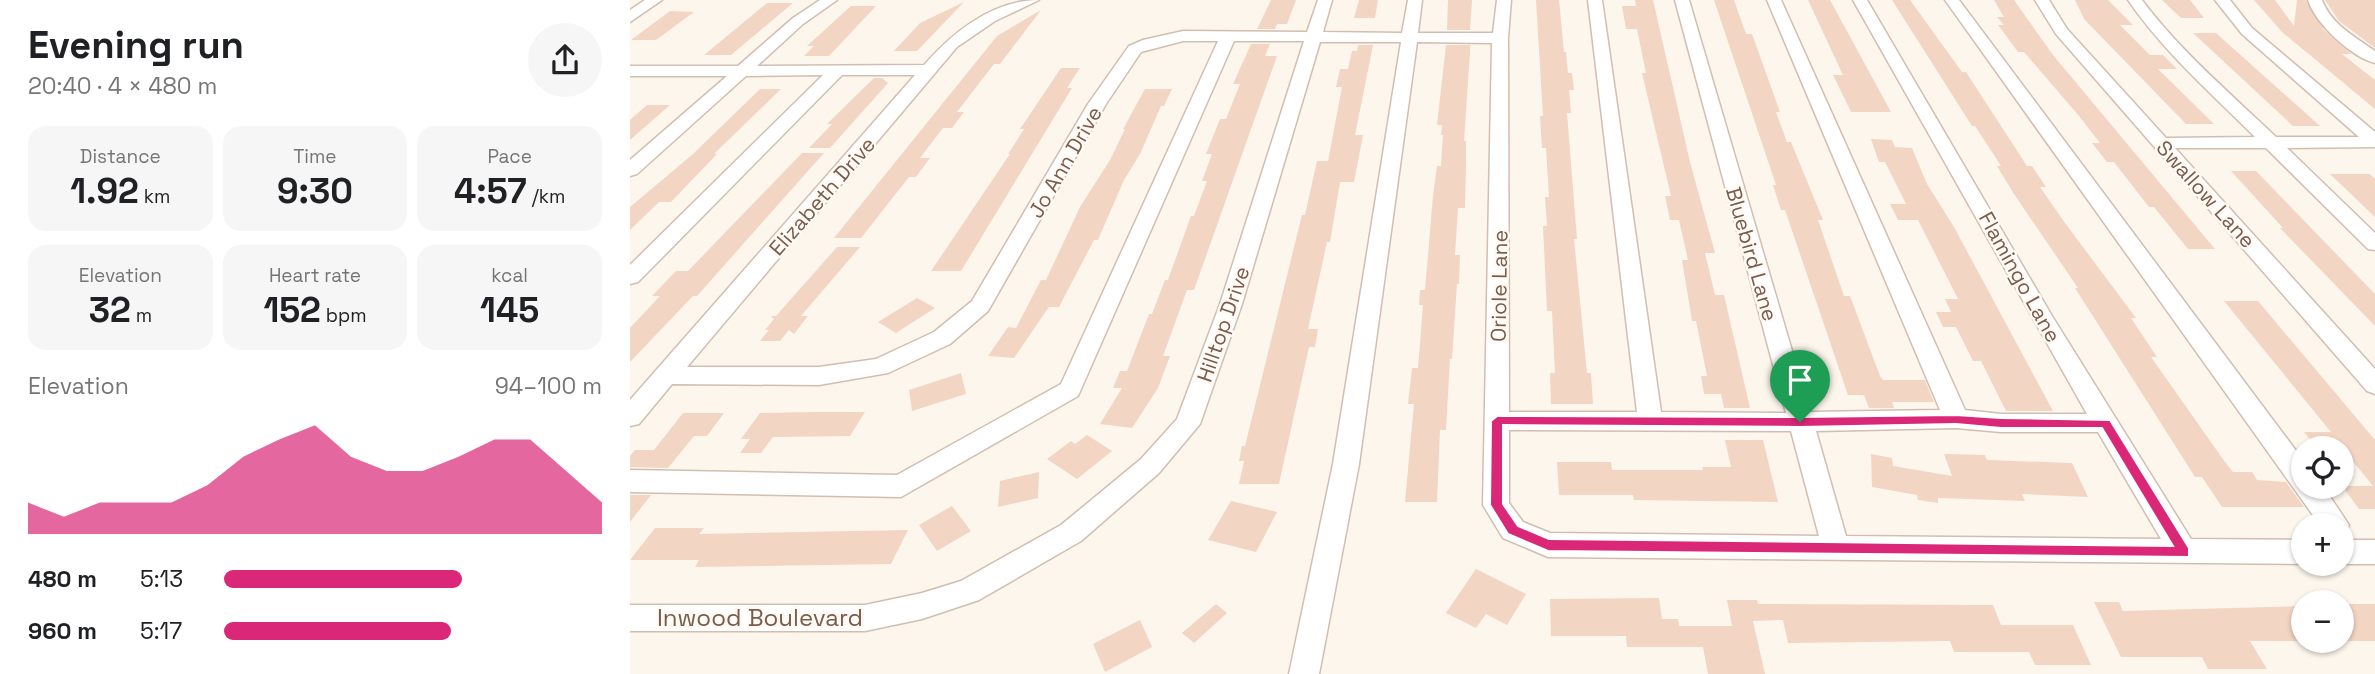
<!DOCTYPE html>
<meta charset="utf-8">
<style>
:root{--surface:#fff;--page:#f6f6f6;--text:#202124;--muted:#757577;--accent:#db2777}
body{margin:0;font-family:"Space Grotesk",sans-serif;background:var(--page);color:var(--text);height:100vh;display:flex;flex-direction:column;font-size:26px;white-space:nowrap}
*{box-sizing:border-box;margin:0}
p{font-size:23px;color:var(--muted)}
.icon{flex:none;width:38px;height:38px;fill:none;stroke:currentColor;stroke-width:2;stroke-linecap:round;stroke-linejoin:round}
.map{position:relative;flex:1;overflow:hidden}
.drawer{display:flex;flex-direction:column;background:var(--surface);width:630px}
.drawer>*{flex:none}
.controls{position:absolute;left:1661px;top:436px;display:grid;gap:14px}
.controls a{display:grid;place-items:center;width:63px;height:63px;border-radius:50%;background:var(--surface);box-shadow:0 2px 5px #0004;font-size:35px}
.pin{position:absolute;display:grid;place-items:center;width:60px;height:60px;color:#fff;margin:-72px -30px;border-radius:50% 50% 50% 0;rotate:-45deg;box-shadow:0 0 7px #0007}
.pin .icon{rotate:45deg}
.round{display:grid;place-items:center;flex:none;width:74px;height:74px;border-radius:37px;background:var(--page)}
.headline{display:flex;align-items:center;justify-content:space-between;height:119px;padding:0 28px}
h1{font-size:38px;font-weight:700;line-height:52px}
.stats{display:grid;grid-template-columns:repeat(3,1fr);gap:10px;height:119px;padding:7px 28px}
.stats div{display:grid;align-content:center;border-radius:18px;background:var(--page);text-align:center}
.stats b{font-size:35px;font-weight:700}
.stats small{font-size:19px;font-weight:400}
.stats p{font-size:19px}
.chart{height:196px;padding:14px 28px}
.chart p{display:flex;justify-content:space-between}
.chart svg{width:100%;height:126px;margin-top:7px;fill:var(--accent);opacity:.7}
ul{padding:0 28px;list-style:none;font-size:23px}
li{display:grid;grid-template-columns:112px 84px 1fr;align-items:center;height:52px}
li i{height:18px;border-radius:9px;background:var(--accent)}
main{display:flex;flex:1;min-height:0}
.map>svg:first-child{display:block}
.building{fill:#f3d5c3}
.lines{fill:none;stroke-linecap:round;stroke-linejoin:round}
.minor-casing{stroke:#d1beb0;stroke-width:3}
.minor{fill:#fff;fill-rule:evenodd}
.route{fill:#db2777;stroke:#fff;stroke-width:2;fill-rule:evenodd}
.labels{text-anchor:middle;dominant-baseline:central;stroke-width:5;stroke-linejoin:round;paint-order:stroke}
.street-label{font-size:21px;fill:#7a5c4d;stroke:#fffaf3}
.near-street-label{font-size:24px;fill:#7a5c4d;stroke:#fffaf3}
</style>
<main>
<section class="drawer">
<div class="headline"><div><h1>Evening run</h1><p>20:40 · 4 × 480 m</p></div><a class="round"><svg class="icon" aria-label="share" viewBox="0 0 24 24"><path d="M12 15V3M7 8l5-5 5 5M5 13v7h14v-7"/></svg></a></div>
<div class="stats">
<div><p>Distance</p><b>1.92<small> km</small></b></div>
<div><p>Time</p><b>9:30</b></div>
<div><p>Pace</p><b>4:57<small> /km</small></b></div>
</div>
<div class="stats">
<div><p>Elevation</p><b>32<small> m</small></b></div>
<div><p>Heart rate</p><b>152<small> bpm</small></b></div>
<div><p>kcal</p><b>145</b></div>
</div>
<div class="chart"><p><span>Elevation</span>94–100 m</p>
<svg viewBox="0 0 160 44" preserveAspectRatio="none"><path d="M0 44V33L10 38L20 33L30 33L40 33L50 27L60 17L70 11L80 6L90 17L100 22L110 22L120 17L130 11L140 11L150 22L160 33V44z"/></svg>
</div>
<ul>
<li><b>480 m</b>5:13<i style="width:63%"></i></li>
<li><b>960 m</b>5:17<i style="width:60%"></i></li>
</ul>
</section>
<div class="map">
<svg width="1745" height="674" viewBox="0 0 1745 674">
<rect width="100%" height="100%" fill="#fdf6ec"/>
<g class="building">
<polygon points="641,0 666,0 657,24 647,24 645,29 627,29"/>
<polygon points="729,0 748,0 745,18 724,18"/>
<polygon points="818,0 842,0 840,30 817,30"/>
<polygon points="906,0 929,0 934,52 936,52 938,73 942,73 944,90 939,90 941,113 937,113 947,239 944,239 957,373 961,373 963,404 921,404 920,373 925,373 922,311 917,311 913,226 917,226 915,197 919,197 916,148 912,148 910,116 913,116"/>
<polygon points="1005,0 1023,0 1060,162 1085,253 1075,253 1085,295 1094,295 1120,408 1094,408 1091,394 1074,394 1071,376 1077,376 1066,321 1062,321 1052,260 1058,260 1049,220 1040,220 1035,196 1041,196 1012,73 1016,73 1007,29 996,29 992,6 1006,6"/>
<polygon points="1084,0 1104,0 1116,34 1122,34 1150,112 1146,112 1157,142 1161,142 1193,220 1188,220 1214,296 1220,296 1250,376 1253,380 1295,380 1304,402 1262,402 1264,408 1239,408 1234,395 1218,395 1155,210 1151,210 1143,185 1146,185"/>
<polygon points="1178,0 1200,0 1261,112 1221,112 1203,75 1213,75"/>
<polygon points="1262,0 1280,0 1332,72 1336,72 1397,166 1402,166 1416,187 1410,187 1435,223 1506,318 1501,318 1527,357 1521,357 1595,462 1603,472 1622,472 1627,480 1656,482 1674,507 1592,507 1572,477 1565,477 1445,288 1448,288 1384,194 1367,166 1371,166 1345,126 1342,126"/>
<polygon points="1364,0 1384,0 1423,55 1585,249 1558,249 1524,207 1519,207 1484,162 1477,162 1462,143 1470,143 1449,116 1394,52 1388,52 1368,25 1374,25 1367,17 1374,17"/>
<polygon points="1445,0 1478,0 1503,25 1490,25 1520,55 1533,55 1547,69 1528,69 1584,124 1556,124 1454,19"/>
<polygon points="1532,0 1560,0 1574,18 1551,18"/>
<polygon points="1624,0 1645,0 1664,26 1667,0 1676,0 1694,30 1721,54 1712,54 1745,80 1745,109 1652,32"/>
<polygon points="1695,0 1745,0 1745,48 1709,21"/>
<polygon points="334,2 287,51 264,51 290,23"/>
<polygon points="137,3 163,3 101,55 74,55"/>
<polygon points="221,6 246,6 199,56 174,56 184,46 177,46"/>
<polygon points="411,10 370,64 364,64 327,112 334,112 322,128 313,128 290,158 300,158 286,177 279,177 231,238 204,238 367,36"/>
<polygon points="40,11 64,12 26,40 1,40"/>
<polygon points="1563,33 1586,33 1690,126 1663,126"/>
<polygon points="621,44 640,44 635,56 647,56 564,290 557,290 533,356 540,356 528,388 502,428 470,424 492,388 483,388 490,371 497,371 519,314 522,314 535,280 538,280 561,216 564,216 577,181 572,181 582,154 576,154 590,119 596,119 610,84 603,84"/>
<polygon points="728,45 743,45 725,135 733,135 724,182 710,182 700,242 697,242 678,329 688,329 685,347 679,347 649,484 609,484 614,461 609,461 612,446 615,446 672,215 675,215 687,161 698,161 712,87 706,87 710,69 718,69 722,51 727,51"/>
<polygon points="816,45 840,45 840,52 834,141 836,141 836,166 835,208 828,208 825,255 830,255 829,284 827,284 822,359 820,359 816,430 810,430 807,502 775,502 784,404 778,404 782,368 788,368 793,305 789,305 790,290 795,290 803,196 807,166 811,166 813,135 811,135 812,125 807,125"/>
<polygon points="431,68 450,68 437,88 442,88 331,271 301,271 380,154 378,154 394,129 390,129"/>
<polygon points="244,78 252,78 258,83 200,148 179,148 202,124 197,124"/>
<polygon points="130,89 151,89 84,154 87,154 41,202 29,202 0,230 0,207 63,154"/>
<polygon points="515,89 542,89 534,106 531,106 510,154 494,180 468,240 464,240 429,307 419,307 384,358 358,356 378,327 386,328 411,280 416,280 450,207 480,160 495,129 493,129"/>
<polygon points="17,105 40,105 0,140 0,120"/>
<polygon points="1241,139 1262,140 1265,147 1282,148 1297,184 1324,227 1423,411 1376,411 1351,361 1343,361 1326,327 1313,327 1306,312 1321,312 1315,299 1328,299 1288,220 1268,220 1260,204 1276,204 1255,162 1249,162"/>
<polygon points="172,153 194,153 67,296 63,296 0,362 0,328 30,296 22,296 46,271 58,271"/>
<polygon points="1601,171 1626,171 1745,294 1745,326 1650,228 1653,228"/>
<polygon points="1700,174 1740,174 1745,179 1745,217"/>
<polygon points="207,247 230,247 171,316 178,316 164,334 159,330 150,341 130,341 139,330 135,330 144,319 141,316 146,316"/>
<polygon points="287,298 305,308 266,333 248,322"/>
<polygon points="1594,301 1628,301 1745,440 1745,509 1729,509 1712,486 1743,486 1712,448 1687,448 1674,432 1701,432"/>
<polygon points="331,373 336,394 282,411 279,390"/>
<polygon points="183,412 235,412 220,436 143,437 131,453 110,453 120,439 111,439 130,413"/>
<polygon points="53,413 94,413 77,436 64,436 38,468 0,467 0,456 5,450 24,450"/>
<polygon points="457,435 482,451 447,479 417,459 441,441 445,444"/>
<polygon points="1095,440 1133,440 1148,502 1004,500 1003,495 929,495 927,462 981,462 982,470 1073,470 1072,467 1101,467"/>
<polygon points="1241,454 1262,458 1263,466 1322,476 1314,454 1355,455 1357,460 1442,463 1458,497 1392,494 1395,501 1308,498 1308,503 1288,500 1287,495 1242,487"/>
<polygon points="409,472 408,498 368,507 370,481"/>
<polygon points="0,495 21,495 0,522"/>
<polygon points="601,501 647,512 626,552 578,540"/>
<polygon points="322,506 341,531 307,551 289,525"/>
<polygon points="25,528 74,528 69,534 278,530 261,564 65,567 69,560 0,560"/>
<polygon points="846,569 896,594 877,625 856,614 846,628 816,613"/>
<polygon points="1029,598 1032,619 1048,619 1049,626 1102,626 1097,600 1127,600 1128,604 1363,605 1371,625 1443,625 1461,665 1405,665 1399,652 1324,652 1320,641 1158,643 1153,620 1123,621 1135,674 1078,674 1073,647 997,647 996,636 921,636 920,599"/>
<polygon points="1464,602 1489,602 1493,611 1673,606 1673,641 1620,641 1637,669 1578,669 1572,657 1491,657"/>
<polygon points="586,604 597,613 564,643 552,633"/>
<rect x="1712" y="604" width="33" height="37"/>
<polygon points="510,620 522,647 475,672 463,644"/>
</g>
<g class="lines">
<defs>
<g id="minor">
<polygon points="15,0 32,0 0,22 0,10"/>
<path d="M 190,0 L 207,0 L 173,24 L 127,66 L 294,65 C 324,31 363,0 409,0 L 365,21 L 327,47 L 57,367 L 189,367 L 246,359 L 304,332 L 342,301 L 458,104 L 499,46 L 513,40 L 553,31 L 677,32 L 688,0 L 702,0 L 693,32 L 772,33 L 778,0 L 792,0 L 788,33 L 863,33 L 867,0 L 881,0 L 878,38 L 879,412 L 1007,412 L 958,0 L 972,0 L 1031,412 L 1156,413 L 1045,0 L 1059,0 L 1180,412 L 1310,410 L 1137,0 L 1151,0 L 1335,410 L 1371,414 L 1457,414 L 1223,0 L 1237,0 L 1422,316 L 1561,539 L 1673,540 L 1674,564 L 918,557 L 873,538 L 853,505 L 862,43 L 787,42 L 729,464 L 689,674 L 659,674 L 703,464 L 771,42 L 690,42 L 612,304 L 570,424 L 529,473 L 451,541 L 349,600 L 292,619 L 235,631 L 0,631 L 0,605 L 235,605 L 292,593 L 331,581 L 431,525 L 511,459 L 547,419 L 590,304 L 674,41 L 604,41 L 448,396 L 271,497 L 0,492 L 0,470 L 267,475 L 431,384 L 588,41 L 553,41 L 511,52 L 476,104 L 358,311 L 320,344 L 258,373 L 189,385 L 42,384 L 9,424 L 0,426 L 0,400 L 285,75 L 212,75 L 8,282 L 0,284 L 0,265 L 193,75 L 116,76 L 7,174 L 0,176 L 0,160 L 97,76 L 0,76 L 0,66 L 108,66 L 163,18 ZM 1326,428 L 1371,432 L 1468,432 L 1531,539 L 1216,536 L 1186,431 ZM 879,430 L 1161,431 L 1189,536 L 920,533 L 893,522 L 879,503 Z"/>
<polygon points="1315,0 1329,0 1673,460 1673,486 1693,486 1719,525 1715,533 1712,534 1712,525 1690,525"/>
<path d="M 1405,0 L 1419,0 L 1437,29 L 1536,138 L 1625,137 C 1581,93 1533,51 1498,0 L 1512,0 C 1550,51 1600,93 1646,137 L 1729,137 L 1612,34 L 1585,0 L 1600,0 L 1622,28 L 1745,132 L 1745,147 L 1657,148 L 1745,233 L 1745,250 L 1738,249 L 1636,148 L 1545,148 L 1745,369 L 1745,394 L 1737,391 L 1426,34 Z"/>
<path d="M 1678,0 L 1692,0 C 1701,24 1725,37 1745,51 L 1745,63 C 1721,57 1685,23 1678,0 Z"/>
<polygon points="1712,540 1745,540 1745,564 1711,564"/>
</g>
</defs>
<use href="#minor" class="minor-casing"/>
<use href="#minor" class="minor"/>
</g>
<path class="route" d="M 1326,415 L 1371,418 L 1480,420 L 1559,548 L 1559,557 L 918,551 L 878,534 L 860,505 L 861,421 L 867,416 L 1170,417 ZM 1326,424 L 1371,428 L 1472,428 L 1543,546 L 919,539 L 888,526 L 873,504 L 873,425 L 1170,427 Z"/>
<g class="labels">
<g class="street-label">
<text transform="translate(435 162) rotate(-60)">Jo Ann Drive</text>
<text transform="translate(1576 194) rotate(48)">Swallow Lane</text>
<text transform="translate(192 196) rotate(-49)">Elizabeth Drive</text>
<text transform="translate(1122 254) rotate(74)">Bluebird Lane</text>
<text transform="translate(1390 277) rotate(61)">Flamingo Lane</text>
<text transform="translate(869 286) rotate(-89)">Oriole Lane</text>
<text transform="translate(593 324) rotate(-71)">Hilltop Drive</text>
</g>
<g class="near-street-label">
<text x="130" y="617">Inwood Boulevard</text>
</g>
</g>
</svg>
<div class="controls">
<a><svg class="icon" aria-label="locate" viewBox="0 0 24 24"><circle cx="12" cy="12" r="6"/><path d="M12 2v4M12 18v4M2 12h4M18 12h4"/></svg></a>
<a>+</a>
<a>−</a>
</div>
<div class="pin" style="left:1170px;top:422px;background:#1e9e55"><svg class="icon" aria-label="arrive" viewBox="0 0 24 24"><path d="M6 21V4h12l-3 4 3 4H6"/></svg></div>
</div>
</main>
